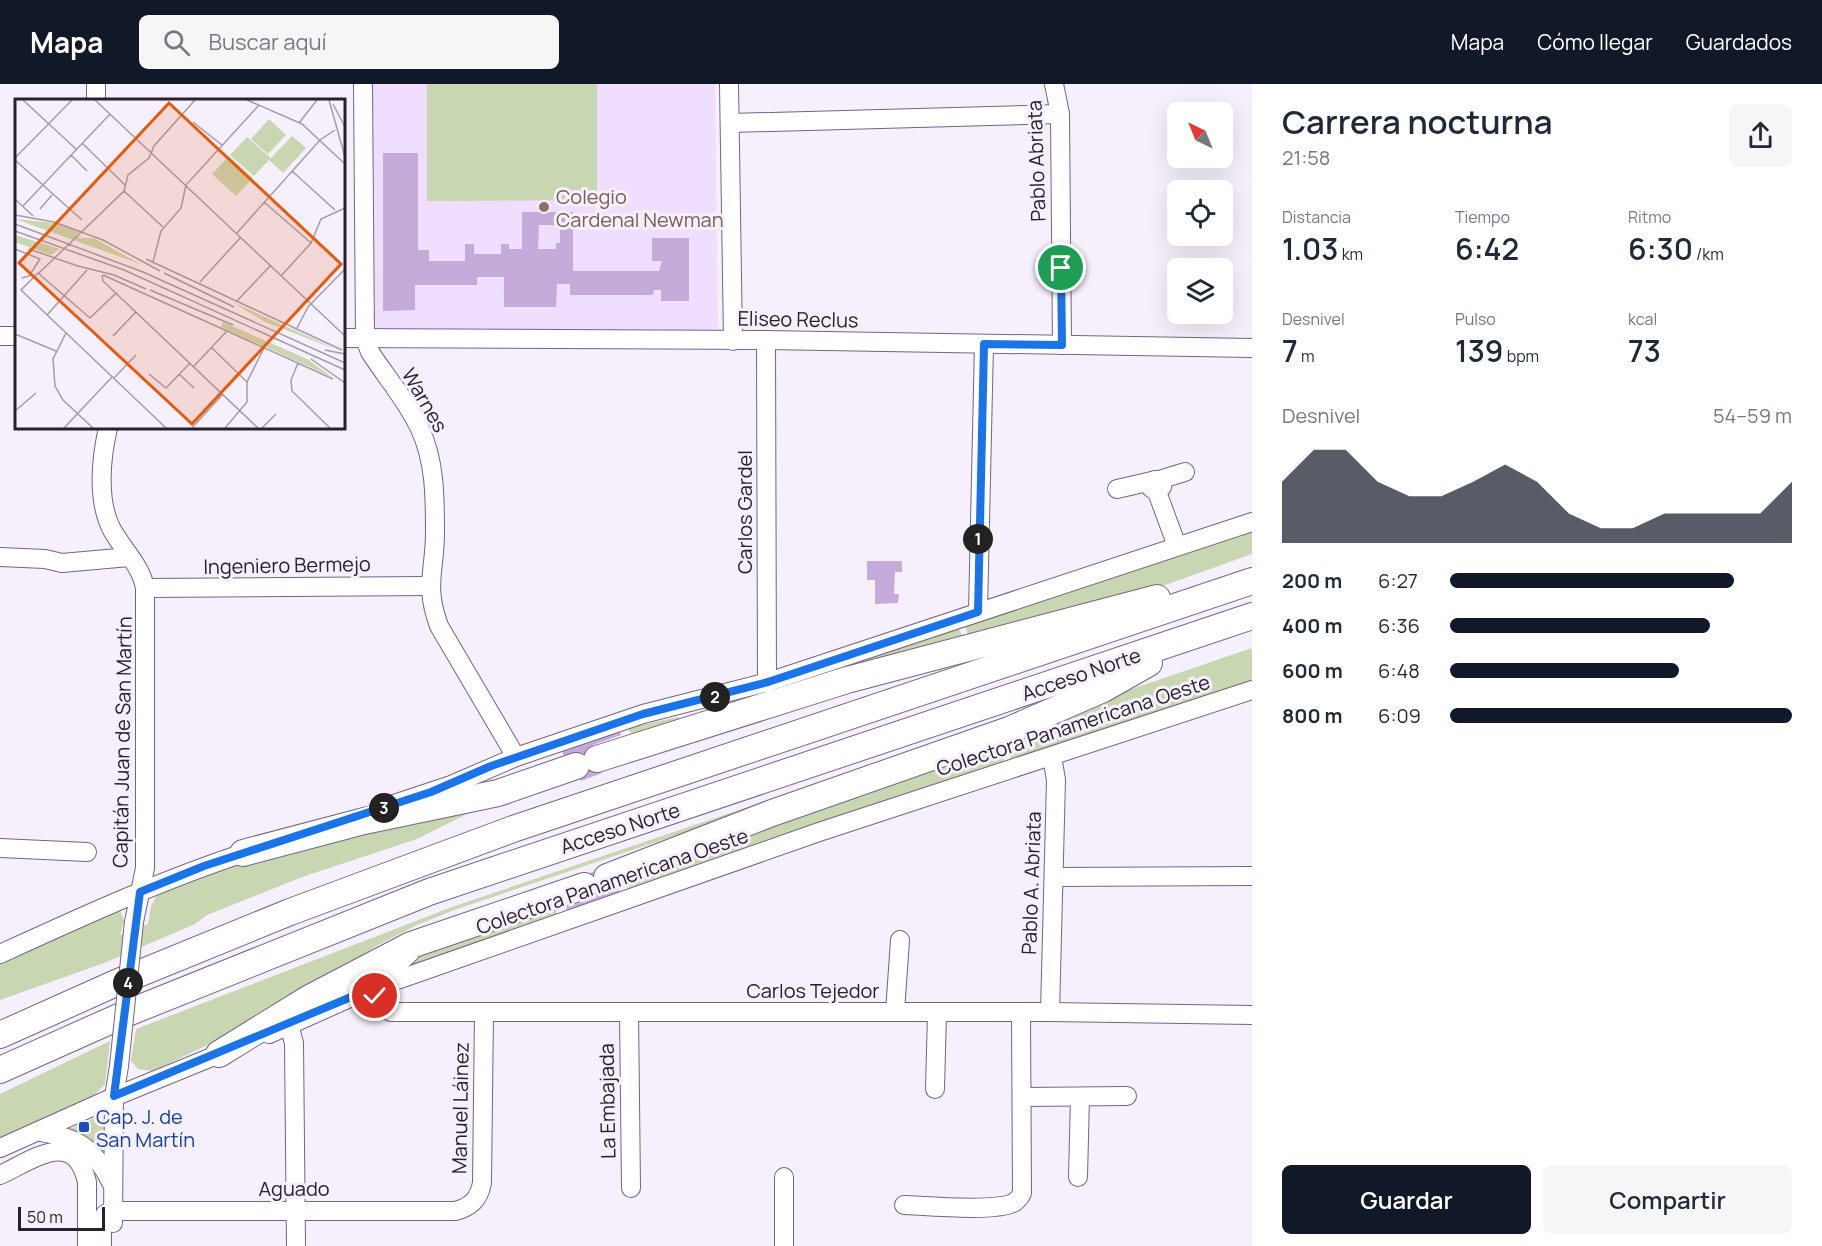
<!DOCTYPE html>
<html lang="es">
<meta charset="utf-8">
<style>
:root{--surface:#fff;--page:#f6f6f7;--text:#1f2937;--muted:#747a83;--accent:#111827}
body{margin:0;font-family:Manrope,sans-serif;background:var(--page);color:var(--text);height:100vh;display:flex;flex-direction:column;font-size:22px;white-space:nowrap}
*{box-sizing:border-box;margin:0}
p{font-size:20px;color:var(--muted)}
.icon{flex:none;width:33px;height:33px;fill:none;stroke:currentColor;stroke-width:2;stroke-linecap:round;stroke-linejoin:round}
.map{position:relative;flex:1;overflow:hidden}
.drawer{display:flex;flex-direction:column;background:var(--surface);width:570px}
.drawer>*{flex:none}
.needle{width:39px;rotate:317deg}
.tools{position:absolute;left:1167px;top:18px;display:grid;gap:12px}
.tools a{display:grid;place-items:center;width:66px;height:66px;border-radius:9px;background:var(--surface);box-shadow:0 6px 24px #0002;font-size:30px}
.scale{position:absolute;left:18px;bottom:15px;width:87px;box-sizing:border-box;padding-left:6px;border:3px solid #28212d;border-top:0;font-size:16px;line-height:21px;white-space:nowrap;color:#28212d;-webkit-text-stroke:4px #f6effc;paint-order:stroke}
.pin{position:absolute;display:grid;place-items:center;width:51px;height:51px;color:#fff;margin:-26px;border:3px solid #fff;border-radius:50%;box-shadow:0 2px 6px #0007}
.km{position:absolute;width:30px;height:30px;margin:-15px;border-radius:50%;background:#222;color:#fff;font-size:16px;line-height:30px;text-align:center}
.round{display:grid;place-items:center;flex:none;width:63px;height:63px;border-radius:9px;background:var(--page)}
.headline{display:flex;align-items:center;justify-content:space-between;height:102px;padding:0 30px}
h1{font-size:33px;font-weight:600;line-height:45px}
.metrics{display:grid;grid-template-columns:repeat(3,1fr);gap:9px;height:102px;padding:6px 30px}
.metrics div{display:grid;align-content:center}
.metrics b{font-size:30px;font-weight:600}
.metrics small{font-size:16px;font-weight:400}
.metrics p{font-size:16px}
.chart{height:168px;padding:12px 30px}
.chart p{display:flex;justify-content:space-between}
.chart svg{width:100%;height:108px;margin-top:6px;fill:var(--accent);opacity:.7}
.action{display:flex;gap:12px;margin-top:auto;padding:12px 30px}
.action a{flex:1;height:69px;border-radius:9px;background:var(--accent);color:#fff;font-size:24px;font-weight:600;line-height:69px;text-align:center}
.action a+a{background:var(--page);color:var(--text)}
ul{padding:0 30px;list-style:none;font-size:20px}
li{display:grid;grid-template-columns:96px 72px 1fr;align-items:center;height:45px}
li i{height:15px;border-radius:8px;background:var(--accent)}
header{display:flex;align-items:center;gap:36px;box-sizing:border-box;height:84px;padding:0 30px;background:var(--accent);color:#fff}
header strong{font-size:28px}
nav{display:flex;gap:33px;margin-inline-start:auto;font-size:21px}
.search{width:420px;height:54px;background:var(--page);display:flex;align-items:center;gap:15px;box-sizing:border-box;padding:0 21px;border-radius:9px;color:var(--muted);font-size:22px}
main{display:flex;flex:1;min-height:0}
.map>svg:first-child{display:block}
.built{fill:#efdeff}
.green{fill:#c8d6b1}
.building{fill:#c4abda;fill-rule:evenodd}
.lines{fill:none;stroke-linecap:round;stroke-linejoin:round}
.minor-casing{stroke:#746482;stroke-width:20}
.highway-casing{stroke:#746482;stroke-width:28}
.minor{stroke:#fff;stroke-width:18}
.highway{stroke:#fff;stroke-width:26}
.minor-bridge-casing{stroke:#746482;stroke-width:20;stroke-linecap:butt}
.minor-bridge{stroke:#fff;stroke-width:18}
.route-casing{stroke:#fff;stroke-width:12}
.route{stroke:#1a73e8;stroke-width:8}
.education-dot{fill:#8d6e63;stroke:#f6effc;stroke-width:2}
.transit-dot{fill:#1a4fb4;stroke:#f6effc;stroke-width:2}
.labels{text-anchor:middle;dominant-baseline:central;stroke-width:6;stroke-linejoin:round;paint-order:stroke}
.street-label{font-size:20px;fill:#28212d;stroke:#f6effc}
.education-label{font-size:20px;fill:#785e54;stroke:#f6effc;text-anchor:start}
.transit-label{font-size:20px;fill:#164399;stroke:#f6effc;text-anchor:start}
.inset-road{fill:none;stroke:#a49da9;stroke-width:1.5}
.view{fill:#e8590c;fill-opacity:0.15;stroke:#e8590c;stroke-width:3}
.inset-edge{fill:none;stroke:#28212d;stroke-width:3}
</style>
<header>
<strong>Mapa</strong>
<div class="search"><svg class="icon" aria-label="search" viewBox="0 0 24 24"><circle cx="10" cy="10" r="6"/><path d="M15 15l6 6"/></svg>Buscar aquí</div>
<nav><a>Mapa</a><a>Cómo llegar</a><a>Guardados</a></nav>
</header>
<main>
<div class="map">
<svg width="1252" height="1162" viewBox="0 0 1252 1162">
<rect width="100%" height="100%" fill="#f6effc"/>
<polygon class="built" points="372,0 715,0 718,246 371,245"/>
<g class="green">
<polygon points="427,0 597,0 597,116 427,117"/>
<polygon points="1252,446 1252,470 1168,500 970,556 965,542"/>
<polygon points="959,544 965,560 860,581 860,578"/>
<polygon points="1252,564 1252,598 1012,680 1004,653 1117,610"/>
<polygon points="678,633 682,637 633,653 628,644"/>
<polygon points="998,654 1005,681 630,809 627,803 642,791"/>
<polygon points="819,699 820,703 454,826 417,841 380,860 253,939 153,987 138,985 131,977 136,945 452,823"/>
<polygon points="471,728 417,755 305,792 207,831 195,840 104,879 0,916 0,878 100,832 120,826 124,837 120,851 148,840 151,822 156,813 154,811 162,806 268,769"/>
<polygon points="554,822 558,834 392,890 401,876"/>
<polygon points="110,957 105,1000 92,1014 0,1053 0,1010"/>
<polygon points="94,1034 102,1036 106,1041 105,1068 100,1069 71,1048 70,1045"/>
</g>
<g class="building">
<path d="M 383,69 L 418,69 L 418,166 L 429,166 L 429,177 L 465,177 L 465,160 L 474,160 L 474,170 L 501,170 L 501,160 L 509,160 L 509,165 L 522,165 L 522,128 L 573,128 L 573,187 L 659,187 L 662,177 L 652,177 L 652,154 L 689,154 L 689,217 L 661,217 L 661,206 L 654,206 L 653,211 L 570,211 L 570,200 L 557,200 L 556,223 L 504,223 L 504,193 L 477,193 L 477,201 L 415,201 L 415,226 L 383,227 ZM 539,141 L 560,141 L 560,159 L 556,159 L 556,165 L 538,165 Z"/>
<polygon points="867,477 902,477 902,488 895,488 894,510 899,510 898,519 875,520 875,496 867,496"/>
<polygon points="619,644 621,651 593,661 602,689 581,697 572,669 564,672 561,665"/>
<polygon points="604,784 611,808 619,806 621,811 567,828 566,823 589,816 581,792"/>
</g>
<g class="lines">
<defs>
<g id="minor">
<polyline points="96,0 96,16"/>
<path d="M 363,0 L 365,255 L 370,268 C 386,293 408,318 420,345 C 435,377 435,413 435,448 C 435,488 424,501 439,542 L 516,673"/>
<polyline points="729,0 733,257"/>
<polyline points="1054,0 1060,30 1062,261"/>
<polyline points="731,39 1060,30"/>
<polyline points="0,252 16,252"/>
<polyline points="344,254 766,256 1252,264"/>
<polyline points="766,256 767,599"/>
<path d="M 108,344 C 101,374 97,415 111,444 C 122,465 141,481 145,504 L 145,784 L 134,838"/>
<polyline points="1159,396 1185,388"/>
<polyline points="1117,405 1152,397"/>
<polyline points="1157,408 1162,403 1159,396 1155,396 1151,404 1157,408 1177,462"/>
<polyline points="0,473 45,475 62,479 129,473"/>
<polyline points="145,504 429,502"/>
<polyline points="978,528 984,260"/>
<polyline points="394,720 451,701 516,673 643,630 768,598 1252,438"/>
<polyline points="0,764 87,768"/>
<polyline points="1054,793 1252,792"/>
<path d="M 0,870 C 83,832 166,794 253,766"/>
<polyline points="363,908 391,928 1050,928 1252,931"/>
<polyline points="629,928 631,1104"/>
<polyline points="895,928 900,856"/>
<polyline points="1050,928 1056,696 1052,672"/>
<polyline points="289,941 294,959 296,1162"/>
<polyline points="269,950 363,908 819,748 1252,606"/>
<polyline points="935,1005 937,929"/>
<polyline points="1023,1013 1127,1012"/>
<path d="M 41,1048 C 79,1054 94,1064 112,1100"/>
<polyline points="0,1064 114,1013 229,966"/>
<path d="M 0,1091 C 33,1076 74,1043 87,1098 L 87,1162"/>
<polyline points="784,1093 784,1162"/>
<polyline points="1078,1093 1080,1013"/>
<path d="M 904,1121 C 928,1122 994,1128 1013,1119 C 1017,1117 1020,1113 1022,1109 L 1021,929"/>
<polyline points="113,1139 114,1013 119,982"/>
<path d="M 102,1162 L 102,1136 L 105,1130 L 113,1127 L 455,1127 C 471,1123 479,1115 482,1099 L 484,928"/>
</g>
<g id="highway">
<polyline points="597,675 847,596 1157,514"/>
<polyline points="243,769 364,737 498,709 576,682"/>
<polyline points="607,793 772,729 1009,646 1103,605 1149,579"/>
<polyline points="382,902 390,882 407,866"/>
<polyline points="0,951 116,899 290,828 513,745 1252,497"/>
<polyline points="219,970 308,915 411,861 584,802"/>
<polyline points="0,986 130,928 429,808 1252,532"/>
</g>
</defs>
<use href="#minor" class="minor-casing"/>
<use href="#highway" class="highway-casing"/>
<use href="#minor" class="minor"/>
<use href="#highway" class="highway"/>
<defs>
<polyline id="minor-bridge" points="119,982 134,838"/>
</defs>
<use href="#minor-bridge" class="minor-bridge-casing"/>
<use href="#minor-bridge" class="minor-bridge"/>
</g>
<g class="lines">
<defs>
<polyline id="route" points="375,912 378,918 363,908 114,1012 140,808 204,782 431,708 491,682 643,630 768,598 978,528 984,260 1062,261 1061,184"/>
</defs>
<use href="#route" class="route-casing"/>
<use href="#route" class="route"/>
</g>
<circle class="education-dot" cx="544" cy="123" r="6"/>
<rect class="transit-dot" x="78" y="1037" width="12" height="12" rx="3"/>
<g class="labels">
<g class="street-label">
<text transform="translate(1036 77) rotate(-92)">Pablo Abriata</text>
<text transform="translate(798 235) rotate(1)">Eliseo Reclus</text>
<text transform="translate(425 316) rotate(60)">Warnes</text>
<text transform="translate(744 428) rotate(-90)">Carlos Gardel</text>
<text transform="translate(287 481) rotate(-1)">Ingeniero Bermejo</text>
<text transform="translate(1081 590) rotate(-19)">Acceso Norte</text>
<text transform="translate(1073 641) rotate(-18)">Colectora Panamericana Oeste</text>
<text transform="translate(122 658) rotate(-89)">Capitán Juan de San Martín</text>
<text transform="translate(620 744) rotate(-18)">Acceso Norte</text>
<text transform="translate(612 797) rotate(-19)">Colectora Panamericana Oeste</text>
<text transform="translate(1031 799) rotate(-88)">Pablo A. Abriata</text>
<text x="813" y="906">Carlos Tejedor</text>
<text transform="translate(607 1017) rotate(-91)">La Embajada</text>
<text transform="translate(460 1024) rotate(-89)">Manuel Láinez</text>
<text x="294" y="1104">Aguado</text>
</g>
<g class="education-label">
<text x="556" y="112">Colegio<tspan x="556" dy="23">Cardenal Newman</tspan></text>
</g>
<g class="transit-label">
<text x="96" y="1032">Cap. J. de<tspan x="96" dy="23">San Martín</tspan></text>
</g>
</g>
<g transform="translate(15 15)">
<rect width="330" height="330" fill="#f6effc"/>
<path d="M 254,20 L 271,36 L 253,55 L 236,40 ZM 277,37 L 291,49 L 268,74 L 254,61 L 239,77 L 215,56 L 232,38 L 256,59 ZM 214,57 L 238,79 L 221,97 L 197,75 ZM 0,120 L 39,124 L 64,133 L 61,137 L 66,139 L 79,139 L 125,165 ZM 0,136 L 45,150 L 36,156 L 0,143 ZM 217,203 L 323,251 L 250,223 ZM 208,223 L 292,260 L 317,278 L 206,228 Z" fill="#c8d6b1"/>
<path class="inset-road" d="M 8,1 L 61,50M 80,1 L 330,237M 232,1 L 287,25 L 330,65M 314,1 L 330,58M 318,5 L 330,28M 178,23 L 207,46M 284,24 L 302,1M 67,44 L 110,86M 56,56 L 72,72M 0,59 L 57,1M 0,61 L 67,121M 277,72 L 320,111M 109,92 L 148,128M 0,100 L 18,117M 249,103 L 296,144M 8,107 L 95,15M 25,110 L 37,96M 0,116 L 39,123M 39,123 L 88,141M 0,125 L 128,173 L 330,264M 0,132 L 109,171 L 330,271M 222,134 L 305,41 L 320,31M 88,141 L 145,172M 0,150 L 25,160 L 14,177 L 7,179M 14,150 L 60,166M 131,160 L 327,251M 138,163 L 146,132 L 166,109 L 171,86 L 244,6M 59,166 L 99,176 L 131,190M 24,174 L 109,92 L 113,76 L 134,59 L 139,47 L 180,1M 149,174 L 219,208M 87,176 L 88,182 L 243,329M 88,176 L 318,280M 266,177 L 296,144 L 306,120 L 330,109M 185,183 L 226,138M 135,191 L 218,226M 101,194 L 75,219 L 23,174 L 6,191 L 151,329M 221,203 L 256,166M 32,216 L 72,171M 281,231 L 293,208 L 330,170M 51,234 L 38,260 L 40,287 L 48,301 L 78,329M 0,235 L 41,252M 98,237 L 121,213M 197,249 L 232,283M 310,251 L 330,255M 296,260 L 330,284M 283,264 L 276,281 L 277,292 L 315,329M 179,267 L 212,232M 134,275 L 151,289 L 175,264M 164,275 L 179,289M 99,279 L 121,256M 0,312 L 21,294M 49,329 L 97,278M 177,329 L 208,295M 210,329 L 232,303 L 232,283 L 249,249M 247,329 L 261,315"/>
<path class="view" d="M 154,4 L 326,165 L 177,325 L 4,164 Z"/>
<rect width="330" height="330" class="inset-edge"/>
</g>
</svg>
<div class="tools">
<a><svg class="needle" viewBox="-14 -14 28 28"><path d="M0-13l5 13h-10z" fill="#e53935"/><path d="M0 13l5-13h-10z" fill="#747a83"/></svg></a>
<a><svg class="icon" aria-label="locate" viewBox="0 0 24 24"><circle cx="12" cy="12" r="6"/><path d="M12 2v4M12 18v4M2 12h4M18 12h4"/></svg></a>
<a><svg class="icon" aria-label="layers" viewBox="0 0 24 24"><path d="M12 4l9 5-9 5-9-5zM3 14l9 5 9-5"/></svg></a>
</div>
<div class="scale">50 m</div>
<div class="pin" style="left:1061px;top:184px;background:#1e9e55"><svg class="icon" aria-label="arrive" viewBox="0 0 24 24"><path d="M6 21V4h12l-3 4 3 4H6"/></svg></div>
<div class="pin" style="left:375px;top:912px;background:#d93025"><svg class="icon" aria-label="check" viewBox="0 0 24 24"><path d="M5 12l5 5 9-10"/></svg></div>
<b class="km" style="left:978px;top:455px">1</b>
<b class="km" style="left:715px;top:613px">2</b>
<b class="km" style="left:384px;top:724px">3</b>
<b class="km" style="left:128px;top:899px">4</b>
</div>
<section class="drawer">
<div class="headline"><div><h1>Carrera nocturna</h1><p>21:58</p></div><a class="round"><svg class="icon" aria-label="share" viewBox="0 0 24 24"><path d="M12 15V3M7 8l5-5 5 5M5 13v7h14v-7"/></svg></a></div>
<div class="metrics">
<div><p>Distancia</p><b>1.03<small> km</small></b></div>
<div><p>Tiempo</p><b>6:42</b></div>
<div><p>Ritmo</p><b>6:30<small> /km</small></b></div>
</div>
<div class="metrics">
<div><p>Desnivel</p><b>7<small> m</small></b></div>
<div><p>Pulso</p><b>139<small> bpm</small></b></div>
<div><p>kcal</p><b>73</b></div>
</div>
<div class="chart"><p><span>Desnivel</span>54–59 m</p>
<svg viewBox="0 0 160 44" preserveAspectRatio="none"><path d="M0 44V19L10 6L20 6L30 19L40 25L50 25L60 19L70 12L80 19L90 32L100 38L110 38L120 32L130 32L140 32L150 32L160 19V44z"/></svg>
</div>
<ul>
<li><b>200 m</b>6:27<i style="width:83%"></i></li>
<li><b>400 m</b>6:36<i style="width:76%"></i></li>
<li><b>600 m</b>6:48<i style="width:67%"></i></li>
<li><b>800 m</b>6:09<i style="width:100%"></i></li>
</ul>
<div class="action"><a>Guardar</a><a>Compartir</a></div>
</section>
</main>
